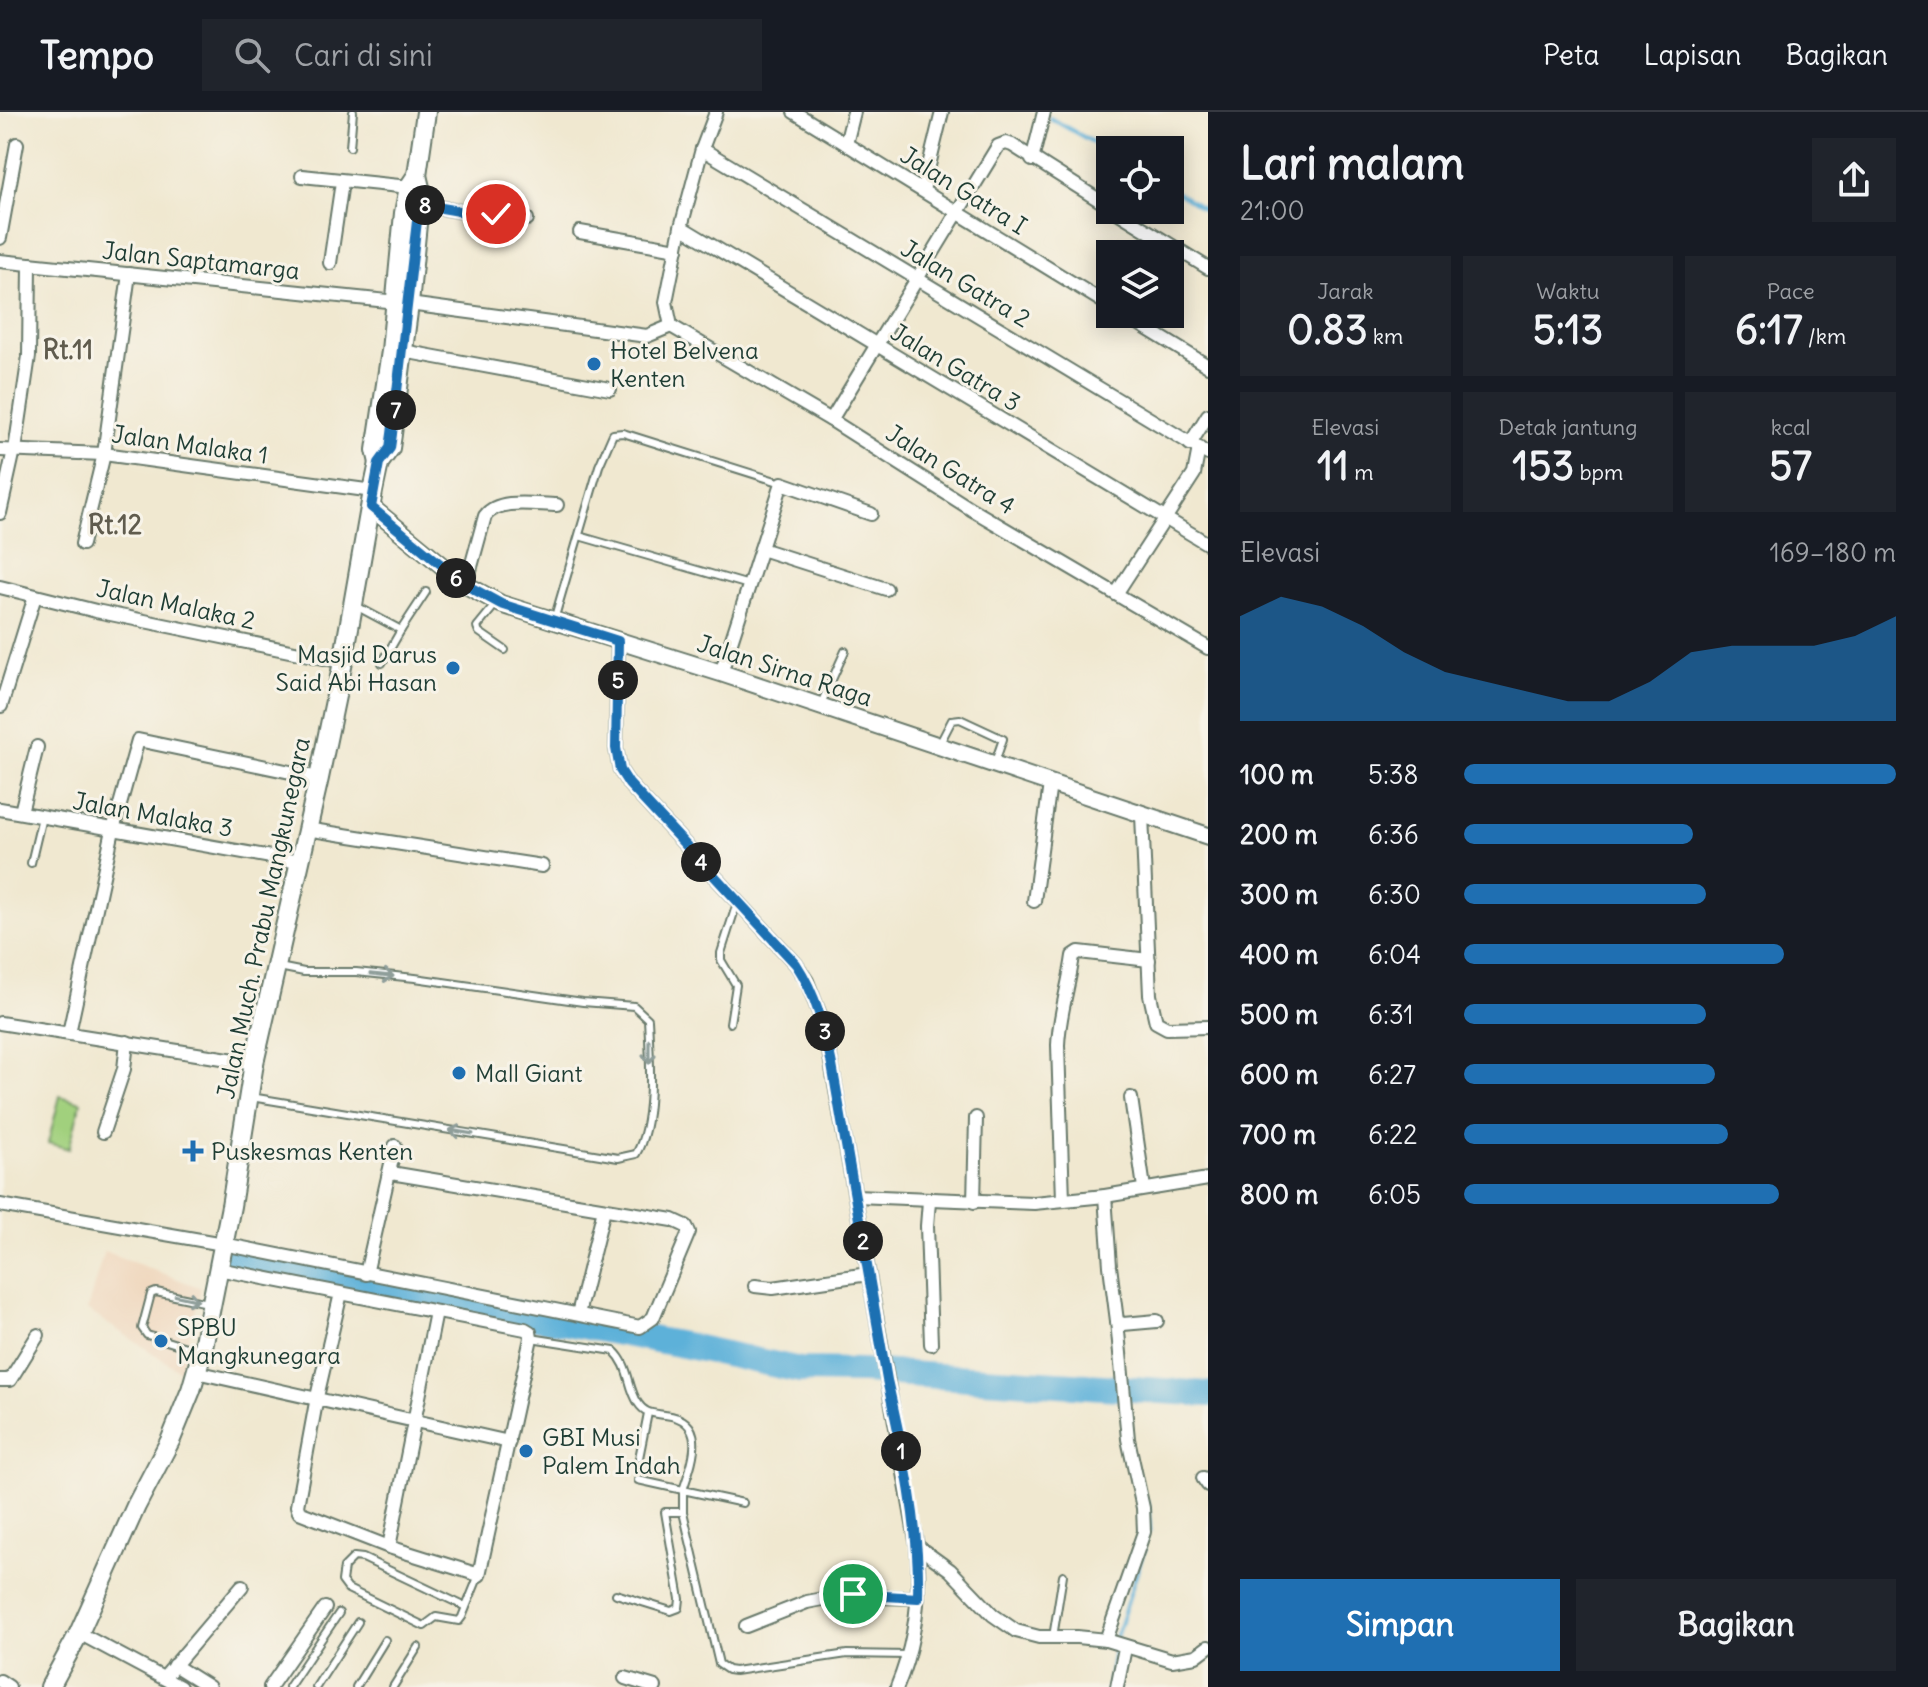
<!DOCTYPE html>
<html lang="id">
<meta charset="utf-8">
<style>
:root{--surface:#171b24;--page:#20242c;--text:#f1f3f6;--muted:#9ea1a6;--line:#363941;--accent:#1f6fb2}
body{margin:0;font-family:Delius,sans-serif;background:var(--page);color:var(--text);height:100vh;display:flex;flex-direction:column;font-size:30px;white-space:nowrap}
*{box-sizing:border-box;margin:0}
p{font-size:26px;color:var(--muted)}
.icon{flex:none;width:44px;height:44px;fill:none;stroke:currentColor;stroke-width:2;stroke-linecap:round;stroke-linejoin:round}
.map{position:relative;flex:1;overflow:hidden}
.details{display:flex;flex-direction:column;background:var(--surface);width:720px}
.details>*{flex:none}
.tools{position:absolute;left:1096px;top:24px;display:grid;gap:16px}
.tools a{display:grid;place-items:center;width:88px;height:88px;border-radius:0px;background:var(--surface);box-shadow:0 4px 20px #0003;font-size:40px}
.pin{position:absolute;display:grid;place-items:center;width:68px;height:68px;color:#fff;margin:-34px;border:4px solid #fff;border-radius:50%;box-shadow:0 2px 8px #0007}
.km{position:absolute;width:40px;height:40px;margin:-20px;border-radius:50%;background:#222;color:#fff;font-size:22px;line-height:40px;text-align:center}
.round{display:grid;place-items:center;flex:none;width:84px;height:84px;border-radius:0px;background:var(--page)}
.summary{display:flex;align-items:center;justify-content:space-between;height:136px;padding:0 32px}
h1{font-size:44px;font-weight:700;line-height:60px}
.figures{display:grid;grid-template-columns:repeat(3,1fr);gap:12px;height:136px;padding:8px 32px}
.figures div{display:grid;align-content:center;border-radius:0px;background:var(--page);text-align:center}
.figures b{font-size:40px;font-weight:700}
.figures small{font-size:22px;font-weight:400}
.figures p{font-size:22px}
.chart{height:224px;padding:16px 32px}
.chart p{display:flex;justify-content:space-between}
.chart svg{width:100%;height:144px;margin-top:8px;fill:var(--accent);opacity:.7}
.primary-button{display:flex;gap:16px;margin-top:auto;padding:16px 32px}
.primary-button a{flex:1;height:92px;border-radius:0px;background:var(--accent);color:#fff;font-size:32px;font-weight:700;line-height:92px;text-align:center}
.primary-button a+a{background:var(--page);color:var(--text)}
ul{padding:0 32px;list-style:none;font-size:26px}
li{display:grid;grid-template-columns:128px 96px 1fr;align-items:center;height:60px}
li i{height:20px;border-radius:10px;background:var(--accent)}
header{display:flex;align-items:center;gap:48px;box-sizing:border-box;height:112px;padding:0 40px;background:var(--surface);border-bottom:2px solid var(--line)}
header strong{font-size:38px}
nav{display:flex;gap:44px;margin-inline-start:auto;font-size:28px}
.search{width:560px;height:72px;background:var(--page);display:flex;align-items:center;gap:20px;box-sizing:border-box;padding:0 28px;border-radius:0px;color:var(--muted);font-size:30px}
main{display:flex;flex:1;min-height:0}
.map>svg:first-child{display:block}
.built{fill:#efd6bb}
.green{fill:#a1d07d;stroke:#608658;stroke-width:2}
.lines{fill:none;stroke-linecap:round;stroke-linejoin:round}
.stream{stroke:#5db1d9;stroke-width:4}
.river{stroke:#5db1d9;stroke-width:26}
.service-casing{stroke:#68796b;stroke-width:10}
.minor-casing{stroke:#68796b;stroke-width:16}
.tertiary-casing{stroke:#68796b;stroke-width:20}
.secondary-casing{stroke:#68796b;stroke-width:22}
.service{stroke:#fff;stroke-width:6}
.minor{stroke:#fff;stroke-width:12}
.tertiary{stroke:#fff;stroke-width:16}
.secondary{stroke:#fff;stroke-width:18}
.oneway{stroke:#8f9e9a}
.route-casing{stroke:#fff;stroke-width:16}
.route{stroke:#1f6fb2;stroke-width:10}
.poi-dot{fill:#1f6fb2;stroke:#f7f3e8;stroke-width:3}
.labels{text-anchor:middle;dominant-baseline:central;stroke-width:6;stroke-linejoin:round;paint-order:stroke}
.street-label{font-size:24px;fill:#1f3d34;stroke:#f7f3e8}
.poi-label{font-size:24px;fill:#1f3d34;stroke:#f7f3e8;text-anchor:start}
.neighbourhood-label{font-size:26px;font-weight:bold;fill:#605c4e;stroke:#f7f3e8}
</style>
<header>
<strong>Tempo</strong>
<div class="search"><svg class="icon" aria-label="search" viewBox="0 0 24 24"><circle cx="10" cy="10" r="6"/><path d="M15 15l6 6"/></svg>Cari di sini</div>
<nav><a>Peta</a><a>Lapisan</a><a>Bagikan</a></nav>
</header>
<main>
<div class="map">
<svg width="1208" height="1575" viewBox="0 0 1208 1575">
<rect width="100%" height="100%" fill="#f7f3e8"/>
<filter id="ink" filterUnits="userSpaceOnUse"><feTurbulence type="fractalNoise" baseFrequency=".0125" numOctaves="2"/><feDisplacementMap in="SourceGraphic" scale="16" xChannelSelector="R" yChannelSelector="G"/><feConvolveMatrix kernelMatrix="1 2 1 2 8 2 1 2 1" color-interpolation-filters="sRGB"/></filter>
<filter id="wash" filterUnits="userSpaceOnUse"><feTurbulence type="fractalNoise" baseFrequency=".006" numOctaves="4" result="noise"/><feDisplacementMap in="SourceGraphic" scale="32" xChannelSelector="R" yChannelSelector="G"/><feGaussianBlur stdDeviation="1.8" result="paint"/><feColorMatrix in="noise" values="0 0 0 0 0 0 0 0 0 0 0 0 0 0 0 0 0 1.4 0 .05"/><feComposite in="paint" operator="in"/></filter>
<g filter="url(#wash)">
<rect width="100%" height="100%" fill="#f0e8d0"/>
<polygon class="built" points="104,1139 201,1176 180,1259 87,1198"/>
<polygon class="green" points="60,984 81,990 69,1037 48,1031"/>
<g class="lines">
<g class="stream">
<polyline points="1050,6 1110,40"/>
<polyline points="1170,76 1208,100"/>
<polyline points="1148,1391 1150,1418"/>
<polyline points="1108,1575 1116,1525 1144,1438"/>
</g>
<polyline class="river" points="222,1146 688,1234 800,1258 863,1259 1208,1282"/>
</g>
</g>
<g filter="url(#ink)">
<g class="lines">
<defs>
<g id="service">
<polyline points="350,35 353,0"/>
<polyline points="579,424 749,473"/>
<polyline points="495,493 477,515 479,520 505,538"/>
<polyline points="356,494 401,518 382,551"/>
<polyline points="554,508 599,354 613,322 623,321 782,371"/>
<polyline points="401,518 426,480"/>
<polyline points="820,594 845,539"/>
<polyline points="939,633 952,608 960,607 1003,627 995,650"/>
<polyline points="31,751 42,705"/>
<polyline points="730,911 736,873 721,848 721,841 738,788"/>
<path d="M 251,985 L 618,1046 L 636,1042 C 655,1010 650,945 648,907 L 634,894 L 583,890 L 415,866 L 356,860 L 304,860 L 279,855"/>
<path d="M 531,1226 L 614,1239 C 630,1254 627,1274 638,1291 C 645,1302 653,1301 665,1303 C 709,1308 693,1348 683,1378 L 638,1368"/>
<polyline points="199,1239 147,1223 142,1216 151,1182 156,1180 208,1191"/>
<polyline points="639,1346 648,1301"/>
<polyline points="743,1391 683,1378 683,1400 719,1552 728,1558 735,1559 847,1542 908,1543"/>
<polyline points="616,1482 671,1499 679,1496 680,1487 665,1400 683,1400"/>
<polyline points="466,1495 363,1446 354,1445 344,1455 342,1469 348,1477 424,1514 436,1505 459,1509 462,1505 479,1463"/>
<polyline points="1053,1525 1063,1463"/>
<polyline points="289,1575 339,1501"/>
<polyline points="316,1575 358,1510"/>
<polyline points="356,1575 385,1528"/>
<polyline points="393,1575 418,1535"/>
</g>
<g id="minor">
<polyline points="716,0 702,37 681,115 666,190 671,214 831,308 971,397 1208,536"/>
<polyline points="794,0 1110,194"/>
<polyline points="846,32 854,0"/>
<polyline points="702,37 1208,342"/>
<polyline points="1032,48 1044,0"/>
<polyline points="302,64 409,75"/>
<polyline points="923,78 942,0"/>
<polyline points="419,92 488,104 527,107"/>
<polyline points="1114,98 1208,156"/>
<polyline points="681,115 1208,432"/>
<polyline points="580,120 677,137"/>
<polyline points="0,126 17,32"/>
<polyline points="0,149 397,190"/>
<polyline points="330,151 342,70"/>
<polyline points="409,192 647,224 671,214"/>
<polyline points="1123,202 1208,254"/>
<polyline points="403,239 610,277"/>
<polyline points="831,308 998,34 1006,31 1012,33 1110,95"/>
<polyline points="1190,332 1208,303"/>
<polyline points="0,338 104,342 373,379"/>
<polyline points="15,338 29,244 30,152"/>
<polyline points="0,401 14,338"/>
<polyline points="82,432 104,342 129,162"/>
<polyline points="761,437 886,477"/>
<path d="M 466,473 L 485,404 C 499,385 536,393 557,393"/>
<polyline points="0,475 96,499 343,550"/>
<polyline points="1116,482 1194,362 1199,336"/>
<path d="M 618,529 L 616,636 L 620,658 L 629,672 L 796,852 L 807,869 L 825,916 L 917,1434 C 921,1483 916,1529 897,1575"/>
<polyline points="721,561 782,371 871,402"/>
<polyline points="1,594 35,484"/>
<polyline points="0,697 299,750"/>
<polyline points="21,700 37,635"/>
<polyline points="1142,703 1150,883 1156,910 1167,916 1208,915"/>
<polyline points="306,717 542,754"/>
<polyline points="1034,789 1050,672"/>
<polyline points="0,911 254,951"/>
<polyline points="69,921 113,718 138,628 319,666"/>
<polyline points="1131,986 1144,1076"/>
<polyline points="103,1020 124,957 127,930"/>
<polyline points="855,1084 1034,1091 1105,1084 1208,1067"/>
<polyline points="1105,1084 1110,1154 1117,1209 1123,1212 1157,1209"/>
<path d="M 1063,1088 L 1058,933 C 1059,903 1069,874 1073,844 L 1079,840 L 1149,848"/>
<polyline points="929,1089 927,1114 931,1232"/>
<polyline points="974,1090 976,1006"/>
<polyline points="0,1093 223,1132 640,1215 653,1206 689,1120 686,1114 673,1108 391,1061"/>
<polyline points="218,1157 525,1217 530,1220 531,1226 479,1463 389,1435 299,1400 297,1394 317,1285 341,1181"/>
<polyline points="366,1162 395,1034"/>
<polyline points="755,1174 773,1176 868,1162"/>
<polyline points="578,1202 604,1097"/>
<polyline points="196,1260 509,1330"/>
<polyline points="0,1268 10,1268 38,1223"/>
<polyline points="1203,1366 1208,1373"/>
<polyline points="917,1434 950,1458 993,1503 1016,1519 1039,1525 1077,1525 1106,1528 1172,1548 1196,1544 1208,1535"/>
<polyline points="389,1435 436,1200"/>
<polyline points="746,1514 807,1490 838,1484 918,1486"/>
<polyline points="79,1521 180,1575"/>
<polyline points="1106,1528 1144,1420 1143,1396 1128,1327 1117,1209"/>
<polyline points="174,1553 209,1575"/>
<polyline points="164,1566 242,1474"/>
<polyline points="625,1566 655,1575"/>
<polyline points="0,1569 9,1575"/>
<polyline points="270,1575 325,1496"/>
<polyline points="1117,1575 1125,1536"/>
</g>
<polyline id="tertiary" points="371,395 466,473 501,492 721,561 1208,724"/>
<g id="secondary">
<polyline points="379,351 376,338 391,239 404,101 409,75 417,63 426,0"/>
<polyline points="50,1575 79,1521 136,1394 171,1327 191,1278 202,1240 231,1094 254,951 319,666 343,550 373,379 379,351 390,336 392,322 409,192 419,92 420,76 417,63"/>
</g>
</defs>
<use href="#service" class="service-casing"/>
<use href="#minor" class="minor-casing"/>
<use href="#tertiary" class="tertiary-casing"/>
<use href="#secondary" class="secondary-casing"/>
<use href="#service" class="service"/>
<use href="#minor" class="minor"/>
<use href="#tertiary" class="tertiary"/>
<use href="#secondary" class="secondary"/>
</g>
<defs><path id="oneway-shaft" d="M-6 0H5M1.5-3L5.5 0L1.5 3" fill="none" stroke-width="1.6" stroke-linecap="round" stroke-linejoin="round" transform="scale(2)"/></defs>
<g class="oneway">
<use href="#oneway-shaft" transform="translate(382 863) rotate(6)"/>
<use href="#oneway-shaft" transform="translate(649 940) rotate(90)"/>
<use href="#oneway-shaft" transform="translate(461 1020) rotate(-171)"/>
<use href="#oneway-shaft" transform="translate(187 1186) rotate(12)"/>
</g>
</g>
<g class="lines" filter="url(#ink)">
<defs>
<path id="route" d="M 496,102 L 488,104 L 419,92 L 392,322 L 390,336 L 379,351 L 371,395 L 466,473 L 501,492 L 618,529 L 616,636 L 620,658 L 629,672 L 796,852 C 816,882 825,918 832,953 L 887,1268 C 903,1339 920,1413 918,1486 L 853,1482"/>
</defs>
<use href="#route" class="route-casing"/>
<use href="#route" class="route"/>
</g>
<g class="poi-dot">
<circle cx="594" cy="252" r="8"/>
<circle cx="453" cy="556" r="8"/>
<circle cx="459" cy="961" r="8"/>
<path d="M189 1027h8v8h8v8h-8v8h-8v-8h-8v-8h8z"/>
<circle cx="161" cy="1229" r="8"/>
<circle cx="526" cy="1339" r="8"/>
</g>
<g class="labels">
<g class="street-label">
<text transform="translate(964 78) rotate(32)">Jalan Gatra I</text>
<text transform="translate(201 148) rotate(6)">Jalan Saptamarga</text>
<text transform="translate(966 171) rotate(31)">Jalan Gatra 2</text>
<text transform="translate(956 255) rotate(31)">Jalan Gatra 3</text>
<text transform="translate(190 332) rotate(8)">Jalan Malaka 1</text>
<text transform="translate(951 357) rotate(32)">Jalan Gatra 4</text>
<text transform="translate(176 492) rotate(12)">Jalan Malaka 2</text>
<text transform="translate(785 558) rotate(18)">Jalan Sirna Raga</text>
<text transform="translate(153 702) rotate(10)">Jalan Malaka 3</text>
<text transform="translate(263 806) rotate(-78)">Jalan Much. Prabu Mangkunegara</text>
</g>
<g class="poi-label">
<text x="610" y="238">Hotel Belvena<tspan x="610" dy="28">Kenten</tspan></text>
<text x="437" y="542" text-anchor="end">Masjid Darus<tspan x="437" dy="28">Said Abi Hasan</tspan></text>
<text x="475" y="961">Mall Giant</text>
<text x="211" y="1039">Puskesmas Kenten</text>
<text x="177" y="1215">SPBU<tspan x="177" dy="28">Mangkunegara</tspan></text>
<text x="542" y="1325">GBI Musi<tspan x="542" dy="28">Palem Indah</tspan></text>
</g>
<g class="neighbourhood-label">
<text x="68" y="237">Rt.11</text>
<text x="115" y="412">Rt.12</text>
</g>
</g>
</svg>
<div class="tools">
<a><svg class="icon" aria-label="locate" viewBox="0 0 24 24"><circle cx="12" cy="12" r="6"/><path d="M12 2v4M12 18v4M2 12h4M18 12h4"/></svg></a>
<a><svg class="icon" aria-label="layers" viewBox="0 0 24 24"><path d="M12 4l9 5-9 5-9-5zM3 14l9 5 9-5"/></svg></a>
</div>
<div class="pin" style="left:853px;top:1482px;background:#1e9e55"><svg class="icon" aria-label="arrive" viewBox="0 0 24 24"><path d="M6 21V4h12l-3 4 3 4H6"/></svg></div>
<div class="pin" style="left:496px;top:102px;background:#d93025"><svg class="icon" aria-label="check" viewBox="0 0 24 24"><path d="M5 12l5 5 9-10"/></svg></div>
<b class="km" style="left:901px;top:1339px">1</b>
<b class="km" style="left:863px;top:1129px">2</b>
<b class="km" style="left:825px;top:919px">3</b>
<b class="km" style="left:701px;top:750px">4</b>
<b class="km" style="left:618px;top:568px">5</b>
<b class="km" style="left:456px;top:466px">6</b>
<b class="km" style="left:396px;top:298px">7</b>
<b class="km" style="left:425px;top:93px">8</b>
</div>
<section class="details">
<div class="summary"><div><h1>Lari malam</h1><p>21:00</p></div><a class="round"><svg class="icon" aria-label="share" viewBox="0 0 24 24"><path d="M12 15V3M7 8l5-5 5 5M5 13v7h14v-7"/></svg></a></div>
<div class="figures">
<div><p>Jarak</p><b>0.83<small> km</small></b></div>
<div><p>Waktu</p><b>5:13</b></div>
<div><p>Pace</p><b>6:17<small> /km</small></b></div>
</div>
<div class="figures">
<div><p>Elevasi</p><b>11<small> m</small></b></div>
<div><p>Detak jantung</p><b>153<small> bpm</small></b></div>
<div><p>kcal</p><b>57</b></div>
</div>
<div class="chart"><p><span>Elevasi</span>169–180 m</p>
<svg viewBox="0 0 160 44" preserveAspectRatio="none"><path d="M0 44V12L10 6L20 9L30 15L40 23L50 29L60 32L70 35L80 38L90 38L100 32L110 23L120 21L130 21L140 21L150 18L160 12V44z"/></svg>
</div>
<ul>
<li><b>100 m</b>5:38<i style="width:100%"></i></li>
<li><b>200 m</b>6:36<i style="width:53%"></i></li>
<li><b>300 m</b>6:30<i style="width:56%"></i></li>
<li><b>400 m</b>6:04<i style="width:74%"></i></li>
<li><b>500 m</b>6:31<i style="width:56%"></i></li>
<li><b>600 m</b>6:27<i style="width:58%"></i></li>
<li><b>700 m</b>6:22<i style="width:61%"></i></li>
<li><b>800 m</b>6:05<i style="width:73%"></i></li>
</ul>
<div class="primary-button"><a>Simpan</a><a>Bagikan</a></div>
</section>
</main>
